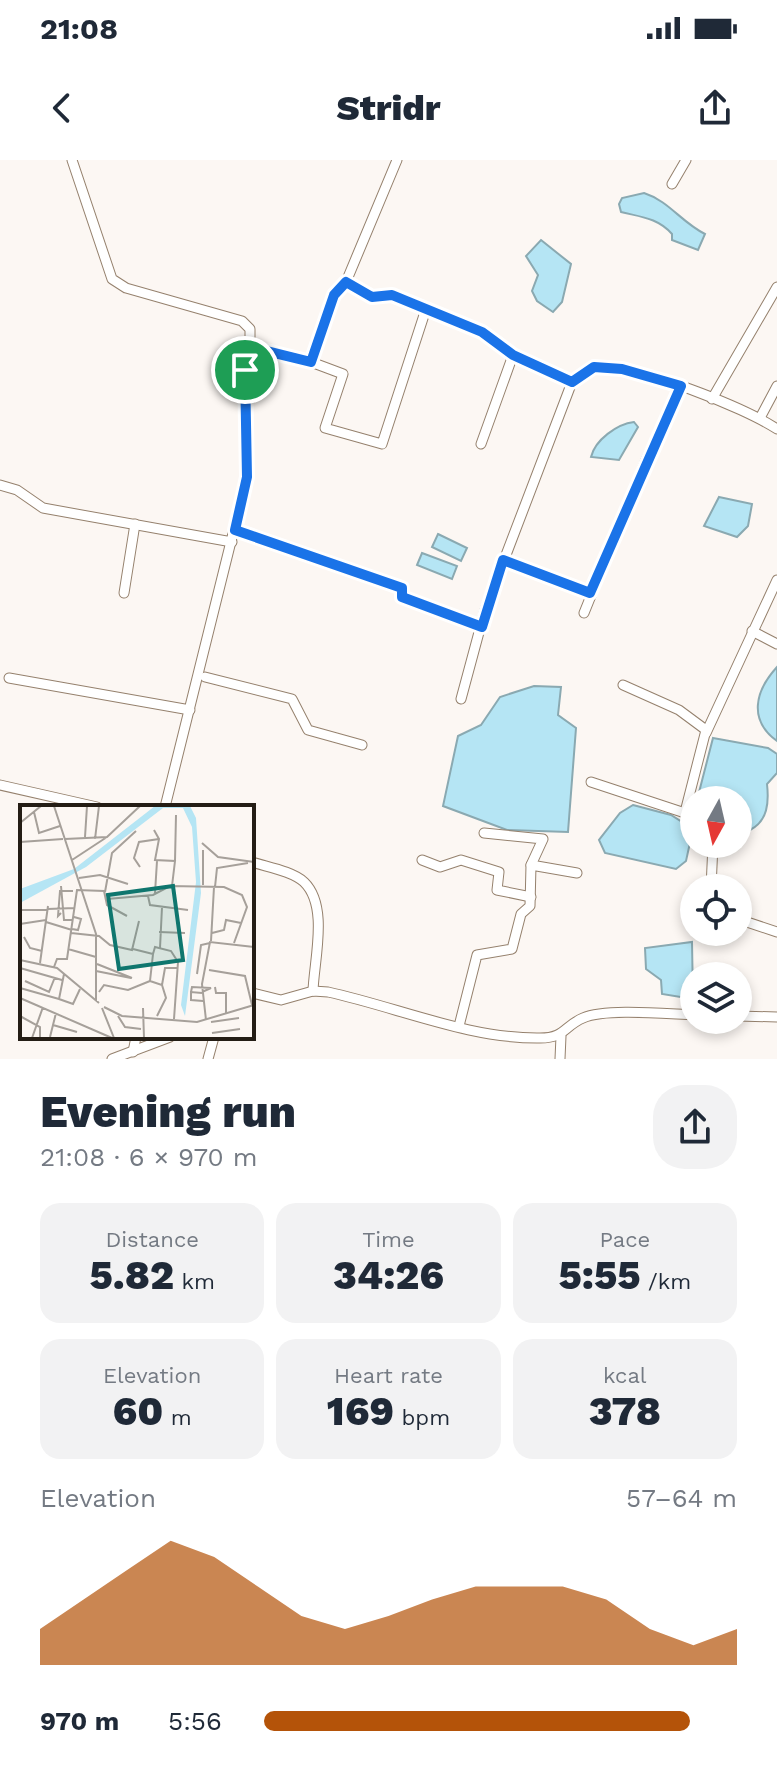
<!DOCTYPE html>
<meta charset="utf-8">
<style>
:root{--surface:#fff;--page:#f2f2f3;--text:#1f2937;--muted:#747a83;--accent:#b45309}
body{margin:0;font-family:"Work Sans",sans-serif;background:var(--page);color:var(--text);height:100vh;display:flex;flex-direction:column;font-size:30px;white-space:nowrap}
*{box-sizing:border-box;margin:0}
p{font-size:26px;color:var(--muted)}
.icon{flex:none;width:44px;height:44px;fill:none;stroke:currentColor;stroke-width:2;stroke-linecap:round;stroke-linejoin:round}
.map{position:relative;height:899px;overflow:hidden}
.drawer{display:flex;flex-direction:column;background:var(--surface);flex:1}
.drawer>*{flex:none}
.needle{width:52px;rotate:188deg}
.fabs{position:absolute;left:680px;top:626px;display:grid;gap:16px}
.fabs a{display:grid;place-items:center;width:72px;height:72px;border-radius:50%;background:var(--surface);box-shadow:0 4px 12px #0003;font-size:40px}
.pin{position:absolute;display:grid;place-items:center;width:68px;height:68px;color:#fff;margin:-34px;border:4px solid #fff;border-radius:50%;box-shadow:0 2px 8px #0007}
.round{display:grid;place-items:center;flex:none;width:84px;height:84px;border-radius:32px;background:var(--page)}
.head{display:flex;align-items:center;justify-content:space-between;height:136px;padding:0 40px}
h1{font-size:44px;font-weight:800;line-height:60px}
.metrics{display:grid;grid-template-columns:repeat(3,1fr);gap:12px;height:136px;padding:8px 40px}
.metrics div{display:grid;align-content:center;border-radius:20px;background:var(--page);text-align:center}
.metrics b{font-size:40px;font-weight:800}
.metrics small{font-size:22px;font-weight:400}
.metrics p{font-size:22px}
.chart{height:224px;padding:16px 40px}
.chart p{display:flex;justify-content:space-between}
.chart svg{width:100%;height:144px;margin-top:8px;fill:var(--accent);opacity:.7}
ul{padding:0 40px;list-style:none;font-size:26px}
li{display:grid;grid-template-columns:128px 96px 1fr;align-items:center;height:60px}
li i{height:20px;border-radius:10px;background:var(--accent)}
.status{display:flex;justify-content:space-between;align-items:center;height:56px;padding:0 40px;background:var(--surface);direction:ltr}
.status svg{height:22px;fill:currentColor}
header{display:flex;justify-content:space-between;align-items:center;height:104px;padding:0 40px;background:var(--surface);font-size:36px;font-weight:800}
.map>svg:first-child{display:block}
.water{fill:#b5e5f4;stroke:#8aa9b1;stroke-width:2}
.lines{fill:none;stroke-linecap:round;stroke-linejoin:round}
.minor-casing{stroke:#95816d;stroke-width:11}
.minor{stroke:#fff;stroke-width:9}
.route-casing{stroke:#fff;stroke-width:16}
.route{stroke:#1a73e8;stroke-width:10}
.inset-road{fill:none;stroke:#a6a09a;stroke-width:2}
.view{fill:#0f766e;fill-opacity:0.15;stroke:#0f766e;stroke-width:4}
.inset-edge{fill:none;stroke:#241d15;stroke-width:4}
</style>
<div class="status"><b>21:08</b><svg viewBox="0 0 49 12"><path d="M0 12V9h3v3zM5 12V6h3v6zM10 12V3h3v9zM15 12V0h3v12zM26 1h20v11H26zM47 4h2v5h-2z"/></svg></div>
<header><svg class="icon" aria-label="back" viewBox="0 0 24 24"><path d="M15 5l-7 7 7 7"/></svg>Stridr<svg class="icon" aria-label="share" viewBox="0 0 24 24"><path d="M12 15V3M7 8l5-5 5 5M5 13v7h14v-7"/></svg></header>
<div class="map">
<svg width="777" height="899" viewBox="0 0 777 899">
<rect width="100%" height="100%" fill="#fcf7f3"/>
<g class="water">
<path d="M 644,33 C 669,41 681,62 705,74 L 698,90 L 672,80 L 672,74 C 658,58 641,57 621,52 L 619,44 L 622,38 Z"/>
<polygon points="541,80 571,104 562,142 553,152 537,141 532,131 538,115 526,96"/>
<path d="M 634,262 L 638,267 L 619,300 L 591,297 C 595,280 617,264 634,262 Z"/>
<polygon points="719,337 752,344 748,366 737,377 704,366"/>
<polygon points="438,374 467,388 461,401 432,387"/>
<polygon points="422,393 457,406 452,419 417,405"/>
<path d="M 777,507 L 777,581 C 748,560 755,531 777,507 Z"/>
<polygon points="534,526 561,527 558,555 576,568 568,672 507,670 443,646 458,576 481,565 500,537"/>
<path d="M 713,578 L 768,588 L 777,594 L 777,613 L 767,624 C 769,642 768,661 750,670 L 738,666 L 738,640 L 697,640 Z"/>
<polygon points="633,645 671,655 693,669 686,701 676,709 605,693 599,680 620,653"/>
<polygon points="692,782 693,839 662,834 661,820 646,809 645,788"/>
</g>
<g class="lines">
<defs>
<g id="minor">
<polyline points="72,0 112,119 126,128 242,161 250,169 250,187 311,202 334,135 346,122"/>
<polyline points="397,0 346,122 372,137 392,135 482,172 513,195 572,222"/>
<polyline points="672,24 686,0"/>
<polyline points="311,202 343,214 325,268 382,284 426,149"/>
<polyline points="712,239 777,127"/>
<polyline points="760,258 777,226"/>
<polyline points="481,284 513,195"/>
<polyline points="0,325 17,330 43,348 232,382"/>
<polyline points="235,370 402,428 402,437 482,467"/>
<polyline points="503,400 590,433"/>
<polyline points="124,433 135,364"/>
<polyline points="584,453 646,300 681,226"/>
<polyline points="752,471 777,484"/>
<polyline points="205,517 292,539 308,570 362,585"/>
<polyline points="9,518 190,550"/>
<polyline points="623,525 679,550 706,570 685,652"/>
<path d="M 461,539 L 485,450 L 572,222 C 579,217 589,207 598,207 C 638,205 743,247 777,269"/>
<polyline points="706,573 777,420"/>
<polyline points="591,622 694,656"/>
<polyline points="0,625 97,647"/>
<polyline points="165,647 247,317 245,210 250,187"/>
<polyline points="484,673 543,679 531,705"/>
<polyline points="422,700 440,707 461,700 499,712 497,730 531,737"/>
<path d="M 252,702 C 267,707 292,711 304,722 C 329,746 314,800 313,831"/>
<polyline points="711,728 713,684"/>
<polyline points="738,759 777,772"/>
<path d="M 252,833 L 281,840 L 313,831 L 328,832 C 397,847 469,879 540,878 C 565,878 564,866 583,858 C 606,848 667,854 694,855"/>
<polyline points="738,856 777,857"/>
<polyline points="459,866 477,795 512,789 521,754 530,746 531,705 577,713"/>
<polyline points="133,892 136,877"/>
<polyline points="112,899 170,877"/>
<polyline points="208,899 214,877"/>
<polyline points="560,899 561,876"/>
</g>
</defs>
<use href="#minor" class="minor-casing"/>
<use href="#minor" class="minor"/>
</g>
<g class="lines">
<defs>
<polygon id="route" points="346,122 372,137 392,135 482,172 513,195 572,222 594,207 622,209 681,226 590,433 503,400 482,467 402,437 402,428 235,370 247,317 245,210 250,187 311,202 334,135"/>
</defs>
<use href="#route" class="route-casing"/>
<use href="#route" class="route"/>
</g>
<g transform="translate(20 645)">
<rect width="234" height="234" fill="#fcf7f3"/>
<path d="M 135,1 L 170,1 L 176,13 L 181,88 L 165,211 L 161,200 L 176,77 L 172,22 L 163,3 L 143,3 L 66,62 L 0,98 L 0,84 L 54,64 Z" fill="#b5e5f4"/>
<path class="inset-road" d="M 34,1 L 76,129 L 76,196M 14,7 L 19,28 L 40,21M 0,18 L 21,1M 134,25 L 139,34 L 135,55 L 155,56 L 152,81M 65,32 L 67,1M 45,34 L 87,32 L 120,1M 75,34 L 79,1M 0,37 L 43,34M 182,38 L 198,52 L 234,57M 183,45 L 183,80M 52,55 L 87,32M 155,56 L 156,10M 120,62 L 114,53 L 119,37 L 139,34M 59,73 L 80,70 L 108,79M 41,81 L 44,115 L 53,115M 195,82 L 197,63 L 228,58M 85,87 L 92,48 L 116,26M 135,88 L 137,56M 128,91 L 130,100 L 168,105M 87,94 L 133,90 L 150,81 L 204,82 L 222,90 L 227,102 L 214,138M 0,105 L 55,103M 41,108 L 38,111 L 40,86 L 53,86M 26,117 L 52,125M 0,119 L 26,115M 52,124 L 58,125 L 61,114 L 54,112M 139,127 L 165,128M 51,128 L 79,131 L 90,140 L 112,145 L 119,116M 192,128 L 204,125 L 206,115 L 221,118M 4,132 L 10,143 L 22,146M 191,136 L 194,82M 140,143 L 142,102M 48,144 L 76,152M 113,144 L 133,149 L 130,176 L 142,180 L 146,193 L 137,211M 133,149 L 135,142 L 151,146 L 158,157 L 154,214M 0,155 L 37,163 L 79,198M 20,158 L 28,101M 77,159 L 112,173M 34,162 L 37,154 L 47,154 L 57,85 L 84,86 L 87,100 L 107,111M 0,163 L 42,175M 189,165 L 225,171 L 232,200M 76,166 L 111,173M 44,169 L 39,194 L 53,199 L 60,184M 177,169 L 181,140 L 190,138M 5,176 L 29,187 L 35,172M 142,180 L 145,163 L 157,163M 195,182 L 196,188 L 206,188 L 206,209M 0,183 L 39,194M 79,187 L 84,180 L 108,185 L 130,176M 171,187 L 172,182 L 191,183 L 182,187M 182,188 L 171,187 L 171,195 L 183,196M 0,193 L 92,233M 84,202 L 102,211 L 177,217 L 234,200M 82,203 L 94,233M 123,203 L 124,233M 0,211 L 20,222 L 20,233M 98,211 L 105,222 L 121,224M 186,215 L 182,179 L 190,137 L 234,142M 191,217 L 219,213M 33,220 L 57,227M 192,228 L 220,224M 30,232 L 36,208M 12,233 L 23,202"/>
<path class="view" d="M 153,81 L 163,155 L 99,164 L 88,90 Z"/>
<rect width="234" height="234" class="inset-edge"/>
</g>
</svg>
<div class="fabs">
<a><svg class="needle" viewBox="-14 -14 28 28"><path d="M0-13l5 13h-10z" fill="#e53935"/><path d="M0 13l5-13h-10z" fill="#747a83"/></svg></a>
<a><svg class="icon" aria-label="locate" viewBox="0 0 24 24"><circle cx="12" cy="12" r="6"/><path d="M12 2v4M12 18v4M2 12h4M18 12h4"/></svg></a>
<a><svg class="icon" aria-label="layers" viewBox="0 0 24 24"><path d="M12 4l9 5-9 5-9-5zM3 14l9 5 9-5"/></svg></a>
</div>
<div class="pin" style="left:245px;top:210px;background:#1e9e55"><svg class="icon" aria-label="arrive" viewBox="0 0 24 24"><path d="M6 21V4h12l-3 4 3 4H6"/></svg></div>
</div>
<section class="drawer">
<div class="head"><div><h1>Evening run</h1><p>21:08 · 6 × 970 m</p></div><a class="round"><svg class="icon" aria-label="share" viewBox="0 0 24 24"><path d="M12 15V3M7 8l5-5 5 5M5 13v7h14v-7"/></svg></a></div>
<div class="metrics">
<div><p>Distance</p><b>5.82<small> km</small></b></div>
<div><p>Time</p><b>34:26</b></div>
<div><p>Pace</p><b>5:55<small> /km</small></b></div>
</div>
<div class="metrics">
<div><p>Elevation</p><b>60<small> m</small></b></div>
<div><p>Heart rate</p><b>169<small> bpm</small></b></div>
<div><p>kcal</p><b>378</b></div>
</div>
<div class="chart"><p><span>Elevation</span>57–64 m</p>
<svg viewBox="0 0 160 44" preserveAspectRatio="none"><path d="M0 44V33L10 24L20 15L30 6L40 11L50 20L60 29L70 33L80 29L90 24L100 20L110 20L120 20L130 24L140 33L150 38L160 33V44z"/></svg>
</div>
<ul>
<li><b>970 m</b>5:56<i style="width:90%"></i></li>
</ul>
</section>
